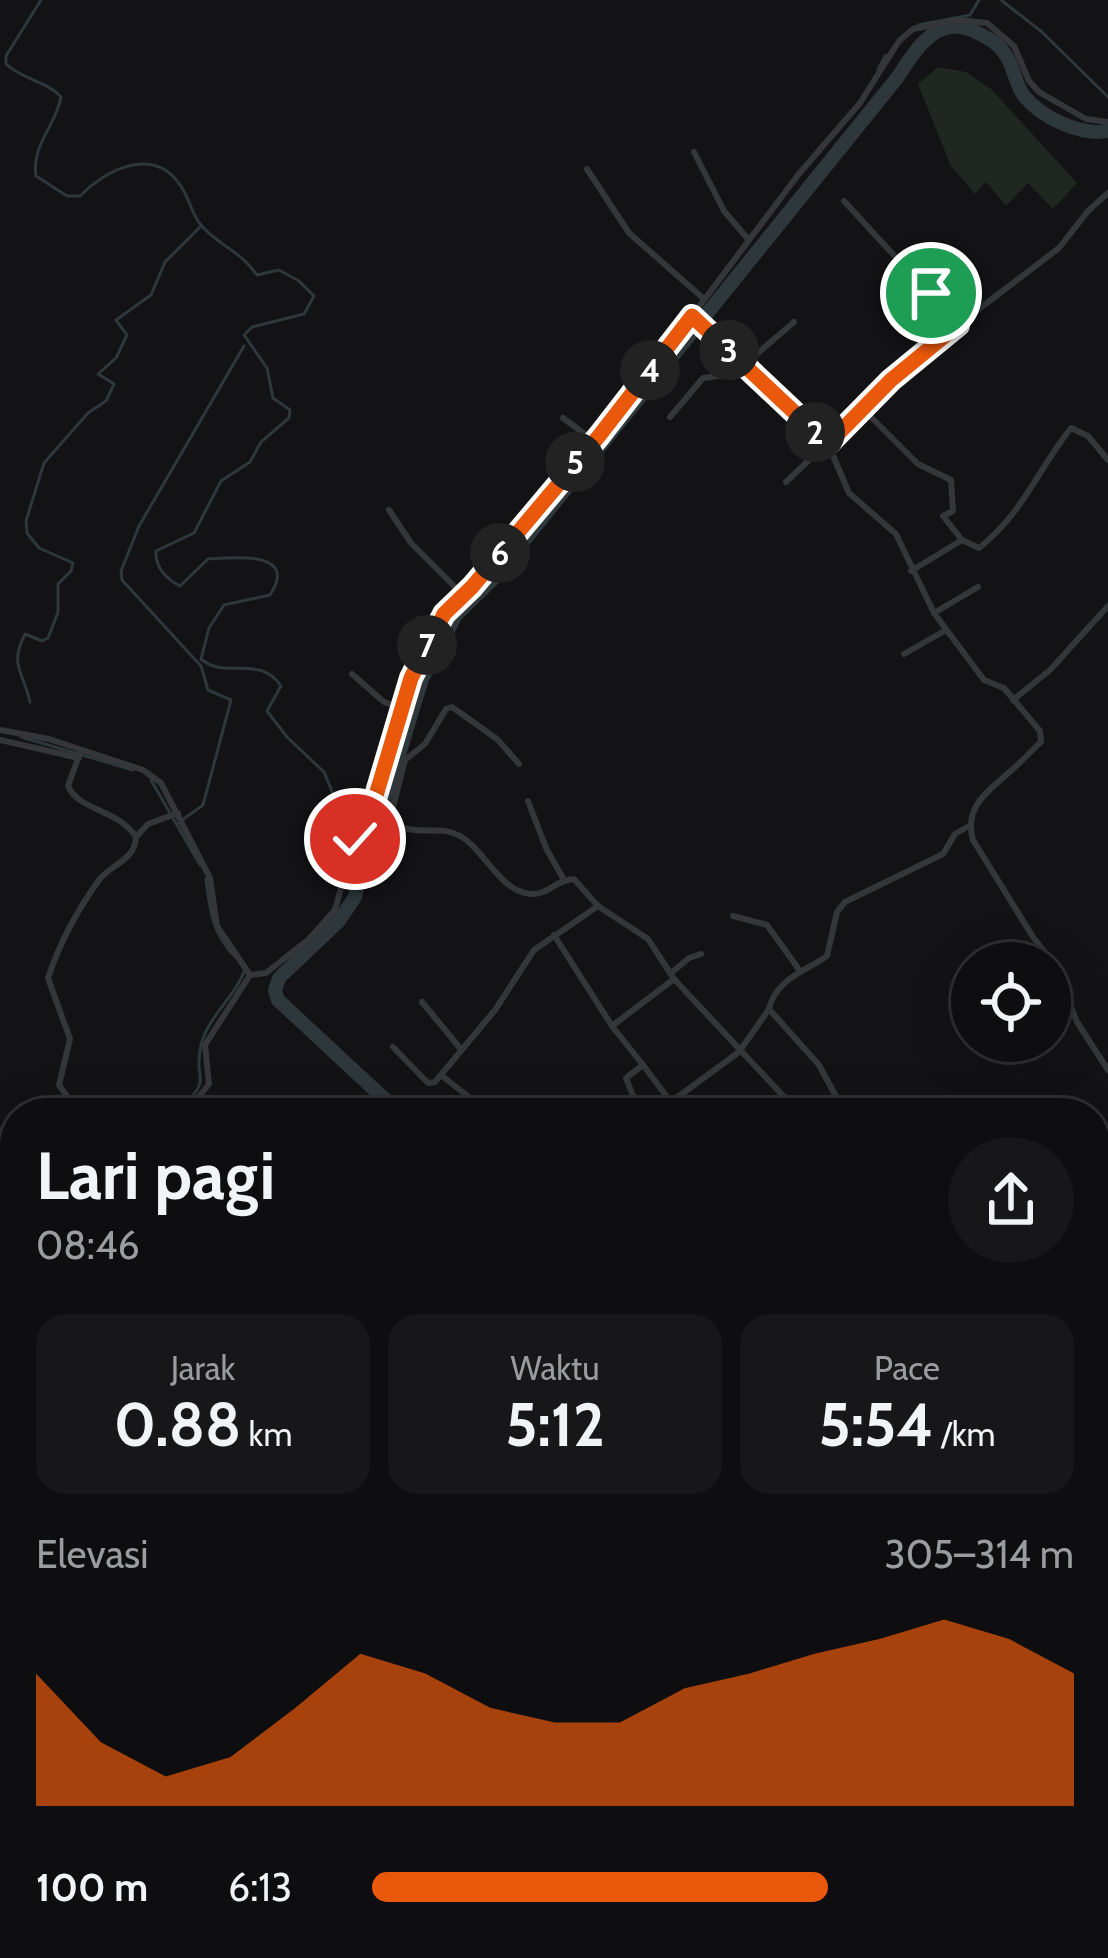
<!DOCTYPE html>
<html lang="id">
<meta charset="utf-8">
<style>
:root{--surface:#0e0e10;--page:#171719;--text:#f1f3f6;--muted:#9b9c9f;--line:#2e2e30;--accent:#ea580c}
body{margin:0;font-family:Cabin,sans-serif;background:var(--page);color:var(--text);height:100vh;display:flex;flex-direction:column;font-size:45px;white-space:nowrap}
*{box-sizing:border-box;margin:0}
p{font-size:39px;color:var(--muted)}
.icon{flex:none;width:66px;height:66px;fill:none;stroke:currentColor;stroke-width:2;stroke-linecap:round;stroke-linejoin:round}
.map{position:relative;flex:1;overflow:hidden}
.side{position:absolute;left:0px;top:1098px;width:1110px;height:861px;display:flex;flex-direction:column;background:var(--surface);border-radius:48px 48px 0 0;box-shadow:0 12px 48px #0002,0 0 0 3px var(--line)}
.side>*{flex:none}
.fabs{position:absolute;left:951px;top:942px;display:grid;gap:24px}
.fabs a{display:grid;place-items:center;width:120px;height:120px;border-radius:50%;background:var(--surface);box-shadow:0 12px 48px #0002,0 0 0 3px var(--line);font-size:60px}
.pin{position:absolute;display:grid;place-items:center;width:102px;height:102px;color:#fff;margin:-51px;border:6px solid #fff;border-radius:50%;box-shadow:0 3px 12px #0007}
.km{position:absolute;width:60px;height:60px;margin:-30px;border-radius:50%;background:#222;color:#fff;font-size:33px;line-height:60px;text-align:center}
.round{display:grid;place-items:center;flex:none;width:126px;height:126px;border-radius:63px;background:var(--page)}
.headline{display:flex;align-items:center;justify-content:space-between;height:204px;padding:0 36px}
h1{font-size:66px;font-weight:700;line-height:90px}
.figures{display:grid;grid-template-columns:repeat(3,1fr);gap:18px;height:204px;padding:12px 36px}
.figures div{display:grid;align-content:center;border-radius:30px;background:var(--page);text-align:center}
.figures b{font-size:60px;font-weight:700}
.figures small{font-size:33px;font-weight:400}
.figures p{font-size:33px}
.chart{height:336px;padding:24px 36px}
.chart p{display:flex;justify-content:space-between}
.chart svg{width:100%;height:216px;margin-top:12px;fill:var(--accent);opacity:.7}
ul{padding:0 36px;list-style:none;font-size:39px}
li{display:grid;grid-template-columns:192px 144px 1fr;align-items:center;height:90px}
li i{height:30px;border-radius:15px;background:var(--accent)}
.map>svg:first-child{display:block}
.green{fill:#202720}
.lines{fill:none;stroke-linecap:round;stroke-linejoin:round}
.stream{stroke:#2d373c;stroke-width:3}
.river{stroke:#2d373c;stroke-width:14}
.street{stroke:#343639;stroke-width:6}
.secondary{stroke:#424549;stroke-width:9}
.route-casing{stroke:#fff;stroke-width:24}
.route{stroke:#ea580c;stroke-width:15}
</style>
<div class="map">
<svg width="1108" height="1958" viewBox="0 0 1108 1958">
<rect width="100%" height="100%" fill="#131315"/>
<polygon class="green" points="938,67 966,72 991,89 1077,183 1053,209 1028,183 1006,206 986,182 975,194 951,166 918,84"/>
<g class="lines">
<g class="stream">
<path d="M 41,0 L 6,56 L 6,64 C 23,80 47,81 61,97 C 56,126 31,145 36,176 L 67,196 L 80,196 C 104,171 151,146 178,182 C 188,194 191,212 200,224 C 217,245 240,250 257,275 L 279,270 L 299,281 L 314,296 L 304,314 L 252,327 L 244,335 L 267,368 L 273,398 L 290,410 L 289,418 L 261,442 L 250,462 L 221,481 L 194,533 L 156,551 C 155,567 166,579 180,586 L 208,559 C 230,558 300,549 270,595 L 224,605 L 209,628 L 201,659 C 225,680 260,654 281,686 L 267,711 L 287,737 L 324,772 L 336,801 L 365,820"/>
<polyline points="1001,0 1042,32 1108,97"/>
<polyline points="918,25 970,15 979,0"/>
<polyline points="878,69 886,55"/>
<path d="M 30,702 C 23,671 9,665 25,634 L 42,641 L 48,638 L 58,612 L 58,584 L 71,571 L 73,563 L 39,548 L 27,533 L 26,521 L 44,463 L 88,413 L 106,401 L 114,384 L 98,374 L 116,358 L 127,335 L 116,320 L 151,295 L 165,262 L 200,227"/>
<polyline points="21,737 133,770"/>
<polyline points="151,780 200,865"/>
<polyline points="178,823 203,805 231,700 208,690 201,666 122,580 121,571 139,526 244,346"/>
<path d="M 206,879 C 210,911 212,933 235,957"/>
<path d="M 178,1113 C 216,1072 192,1086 201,1045 C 208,1016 236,996 245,969"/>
<polyline points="0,1423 15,1413"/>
</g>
<g class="river">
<path d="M 393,1113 L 391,1105 L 278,1000 L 275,990 L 279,978 L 338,922 L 355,897 L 366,847 L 379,821 L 422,679 L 456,615 L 493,579 L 897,78 C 915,51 937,12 976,32 C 988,38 997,42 1005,54 C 1014,66 1015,84 1024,96 C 1042,118 1081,136 1108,131"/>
<polyline points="0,1439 15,1430"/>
</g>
<g class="street">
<polyline points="694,152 724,211 748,239"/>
<polyline points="587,169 629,233 704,299"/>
<polyline points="844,201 958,325"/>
<polyline points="692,316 798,175 860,103 899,41 913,29 958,20 987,23 1014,46 1029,81 1039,92 1086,119 1108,122"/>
<path d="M 862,408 L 918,464 L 951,480 L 953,511 L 943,516 L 962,540 L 979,548 C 1023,513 1037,471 1071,428 L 1088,436 L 1108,460"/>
<polyline points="670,417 703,378 725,375 744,365 794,322"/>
<polyline points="563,418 594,441"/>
<polyline points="786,482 925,350 1059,248 1088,211 1108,193"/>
<polyline points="389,510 411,543 462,594"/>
<polyline points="911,571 962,540"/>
<polyline points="934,613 978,587"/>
<polyline points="904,654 946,630"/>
<polyline points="352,674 384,702 403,709"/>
<polyline points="1013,700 1050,670 1108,606"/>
<polyline points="0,730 49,739 143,770 161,783 210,878 217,926 250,975"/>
<polyline points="0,740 79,758"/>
<path d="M 81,750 L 68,786 C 79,811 118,809 136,837 L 148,824 L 178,813"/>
<polyline points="528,801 546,848 564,880"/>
<path d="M 370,814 C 384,821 399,828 414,830 C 431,832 444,827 460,836 C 485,850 500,892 531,894 C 547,895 558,879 574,879 L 598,906"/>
<polyline points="389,823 405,760 425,744 446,709 452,707 497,739 519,764"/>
<polyline points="733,916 767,925 800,971"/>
<polyline points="554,935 612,1026 643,1065 626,1078 640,1113"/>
<polyline points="671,973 689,958 701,954"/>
<polyline points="422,1002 460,1048"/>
<polyline points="612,1026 674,979"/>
<polyline points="393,1047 428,1083 435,1082 495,1010 534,950 598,906 648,939 674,979 787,1100 786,1106 778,1113"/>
<polyline points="643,1065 670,1101"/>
<polyline points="441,1075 489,1113"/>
<path d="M 79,1113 L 59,1085 L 70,1039 L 48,978 C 59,945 78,909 99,880 C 112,863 135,861 136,837"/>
<path d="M 186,1113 L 209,1084 L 205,1045 L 250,975 L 266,973 L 309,939 L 335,910 L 353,844 L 369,819 L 411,678 L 444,614 L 472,587 L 599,436 L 692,316 L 828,444 L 849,493 L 896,534 L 934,613 L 984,680 L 1004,688 L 1040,731 L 1041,742 C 1031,751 1023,760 1013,769 C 991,789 963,805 973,840 L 1033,937 L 1054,964 L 1077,1022 L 1108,1070"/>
<polyline points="656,1113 739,1052 769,1009"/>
<path d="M 845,1113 L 819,1065 L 769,1009 C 776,979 804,972 827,956 L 837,912 L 845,902 L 943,854 L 955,834 L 969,826"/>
<polyline points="0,1319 15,1302"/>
<polyline points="1095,1388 1108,1407"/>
<polyline points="0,1510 15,1491"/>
<polyline points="0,1518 15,1540"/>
<polyline points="0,1592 15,1614"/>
<path d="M 1108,1623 C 1096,1658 1096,1686 1108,1720"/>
<polyline points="0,1668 15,1658"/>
<polyline points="0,1717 15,1709"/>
<polyline points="0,1747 15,1757"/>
<polyline points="1095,1772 1108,1769"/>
<polyline points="1095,1941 1108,1936"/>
<polyline points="265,1944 287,1958"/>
<polyline points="391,1944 418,1958"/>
<polyline points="737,1944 741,1958"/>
<polyline points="952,1944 956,1958"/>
<polyline points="977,1944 982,1958"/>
<polyline points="289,1958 298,1944"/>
<polyline points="337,1958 346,1944"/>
<polyline points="604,1958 633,1944"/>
<polyline points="832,1958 878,1944"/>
<polyline points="1064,1958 1089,1944"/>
</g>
<g class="secondary">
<polyline points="0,1849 15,1855"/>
<polyline points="78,1944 90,1958"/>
</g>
</g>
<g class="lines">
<defs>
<polyline id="route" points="355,839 369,819 411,678 444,614 472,587 599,436 692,316 828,444 891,380 958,325 931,293"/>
</defs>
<use href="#route" class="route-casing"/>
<use href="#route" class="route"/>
</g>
</svg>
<div class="fabs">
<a><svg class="icon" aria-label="locate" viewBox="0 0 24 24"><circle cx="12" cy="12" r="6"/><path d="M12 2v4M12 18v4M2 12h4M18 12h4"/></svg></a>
</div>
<div class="pin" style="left:931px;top:293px;background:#1e9e55"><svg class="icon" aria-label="arrive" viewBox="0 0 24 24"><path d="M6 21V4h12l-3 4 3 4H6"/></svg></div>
<div class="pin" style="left:355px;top:839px;background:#d93025"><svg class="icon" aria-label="check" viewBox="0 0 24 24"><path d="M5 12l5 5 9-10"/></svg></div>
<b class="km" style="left:815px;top:432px">2</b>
<b class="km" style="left:729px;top:350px">3</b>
<b class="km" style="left:650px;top:370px">4</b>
<b class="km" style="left:575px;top:462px">5</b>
<b class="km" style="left:500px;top:553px">6</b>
<b class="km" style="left:427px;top:645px">7</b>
<section class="side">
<div class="headline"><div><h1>Lari pagi</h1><p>08:46</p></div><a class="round"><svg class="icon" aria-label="share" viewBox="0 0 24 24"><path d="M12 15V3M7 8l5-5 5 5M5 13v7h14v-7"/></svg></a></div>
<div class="figures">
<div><p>Jarak</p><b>0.88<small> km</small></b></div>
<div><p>Waktu</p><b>5:12</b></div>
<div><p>Pace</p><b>5:54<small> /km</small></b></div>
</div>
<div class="chart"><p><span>Elevasi</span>305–314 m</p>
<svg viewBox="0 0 160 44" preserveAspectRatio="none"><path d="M0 44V17L10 31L20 38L30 34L40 24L50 13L60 17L70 24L80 27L90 27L100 20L110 17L120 13L130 10L140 6L150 10L160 17V44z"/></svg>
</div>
<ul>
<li><b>100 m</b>6:13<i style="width:65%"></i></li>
</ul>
</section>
</div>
